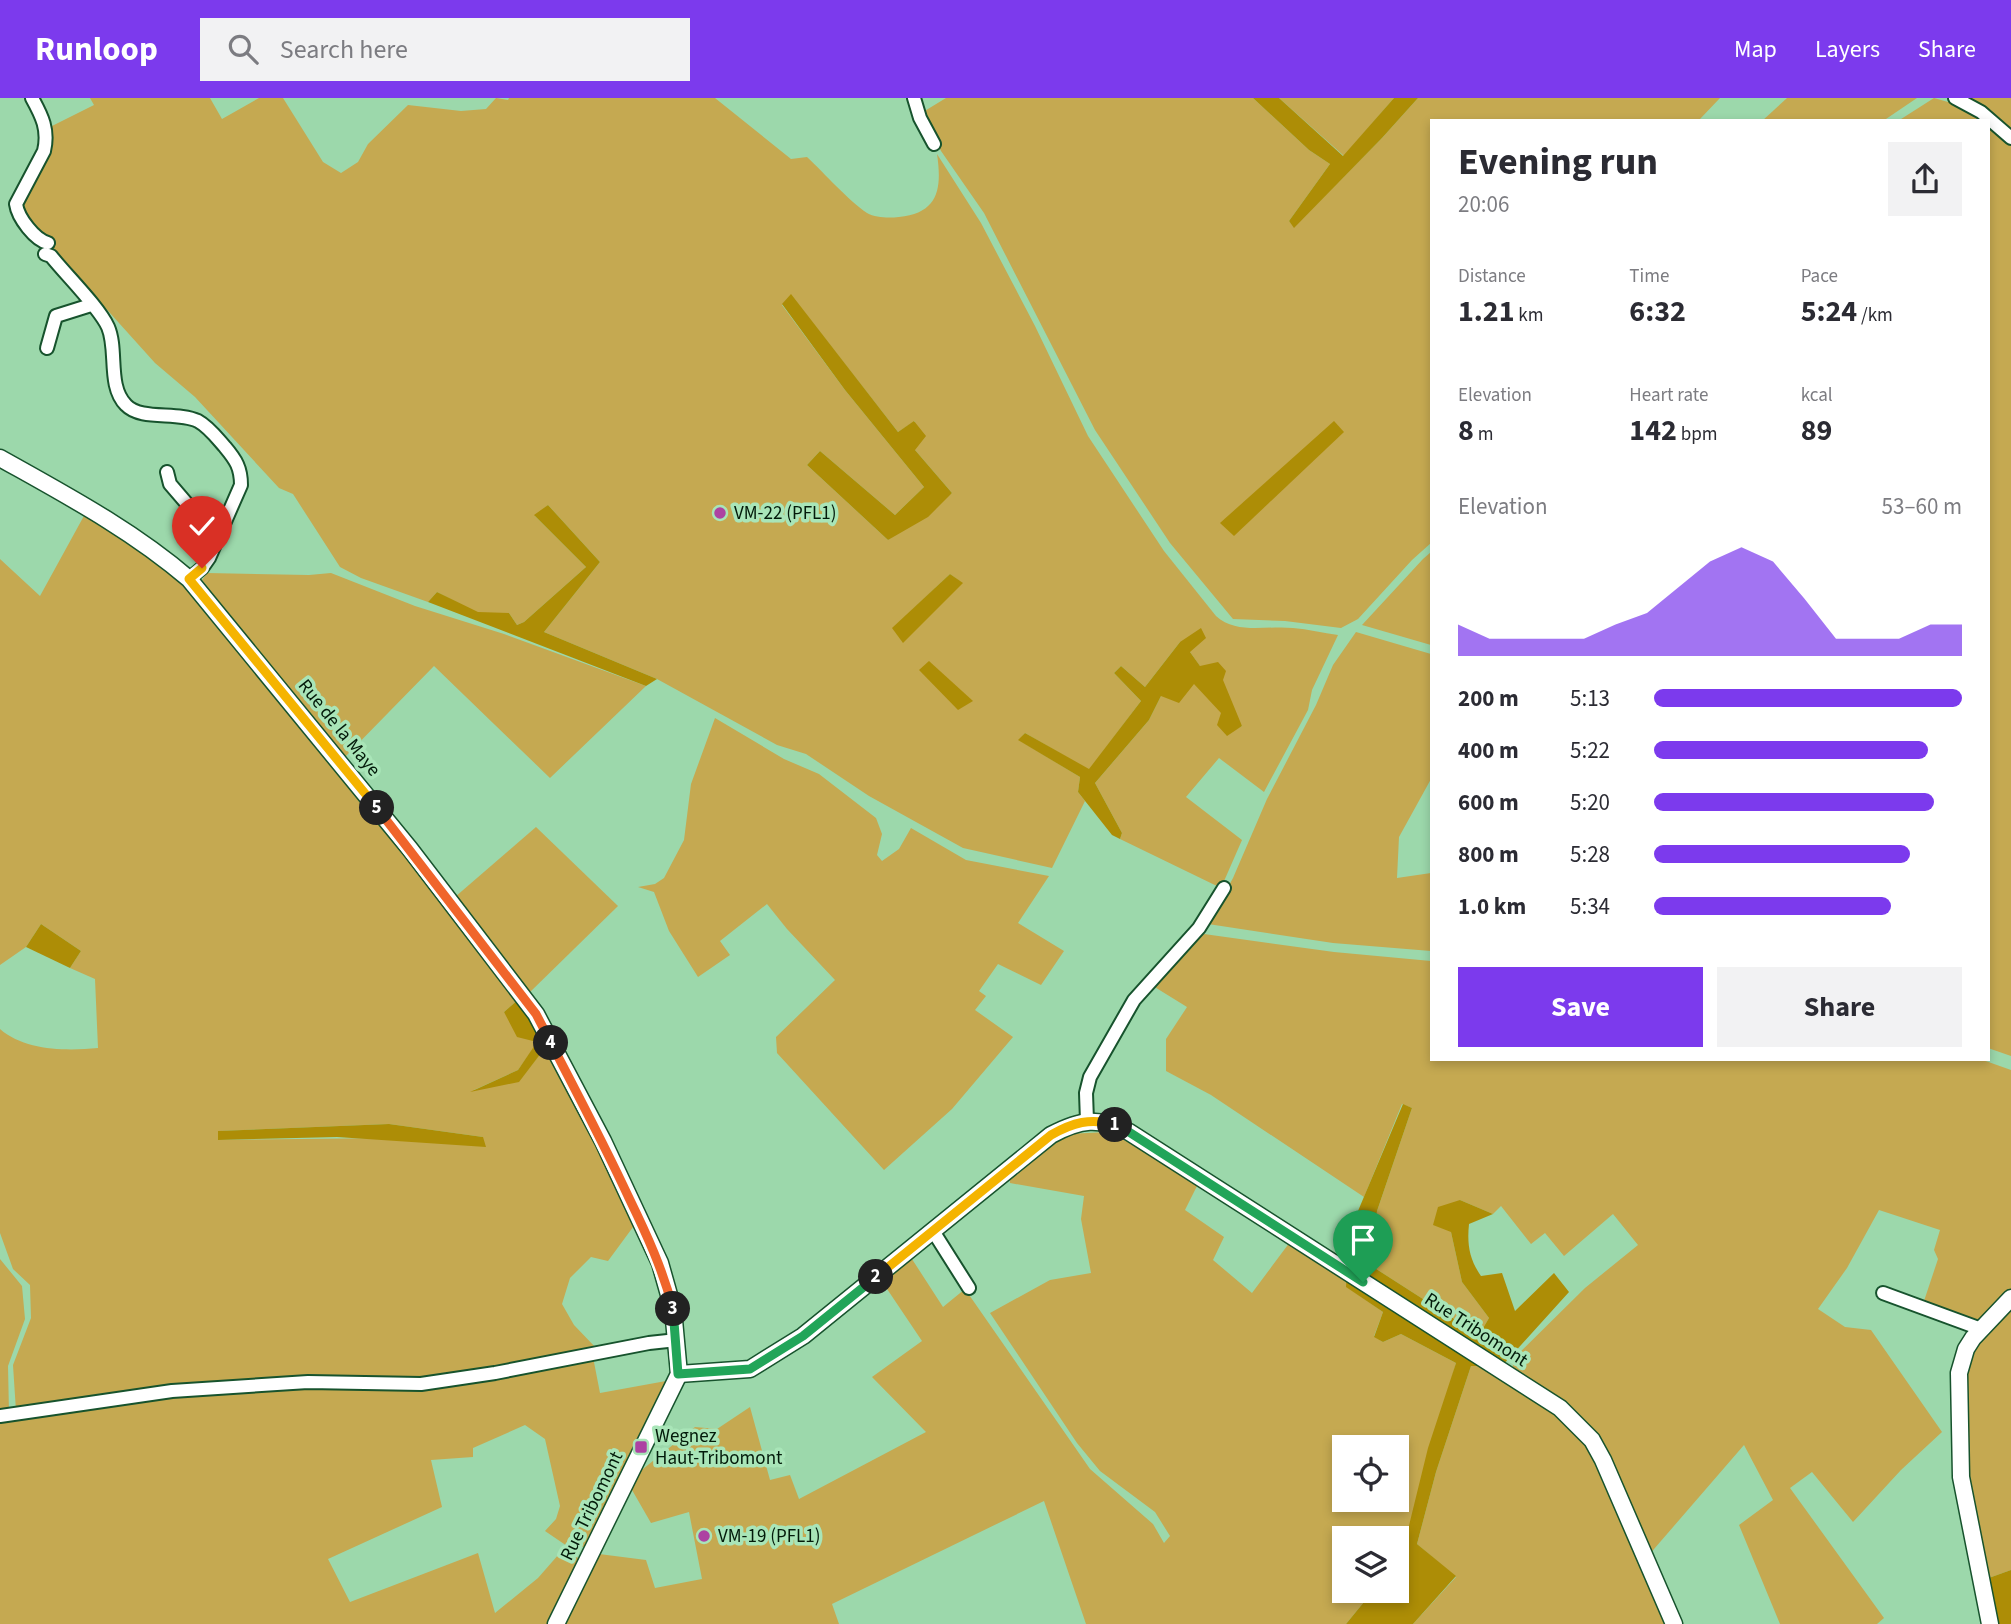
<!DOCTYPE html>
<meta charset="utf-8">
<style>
:root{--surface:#fff;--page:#f2f2f3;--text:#2b2b33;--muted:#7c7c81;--accent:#7c3aed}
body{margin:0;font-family:"Source Sans 3",sans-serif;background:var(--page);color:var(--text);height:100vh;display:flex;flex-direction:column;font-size:26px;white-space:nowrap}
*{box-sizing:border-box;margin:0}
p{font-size:23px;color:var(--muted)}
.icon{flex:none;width:38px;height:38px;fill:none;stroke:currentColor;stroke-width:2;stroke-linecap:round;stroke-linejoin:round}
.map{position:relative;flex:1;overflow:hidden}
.drawer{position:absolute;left:1430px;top:21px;width:560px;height:942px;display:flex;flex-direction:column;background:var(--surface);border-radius:0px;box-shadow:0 4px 10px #0003}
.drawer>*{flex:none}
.buttons{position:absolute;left:1332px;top:1337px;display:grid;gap:14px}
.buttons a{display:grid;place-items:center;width:77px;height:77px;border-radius:0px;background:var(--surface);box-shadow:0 4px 10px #0003;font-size:35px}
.pin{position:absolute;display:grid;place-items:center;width:60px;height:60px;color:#fff;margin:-72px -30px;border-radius:50% 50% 50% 0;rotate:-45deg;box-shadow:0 0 7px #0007}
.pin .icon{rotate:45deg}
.km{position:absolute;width:35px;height:35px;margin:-18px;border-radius:50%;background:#222;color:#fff;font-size:19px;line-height:35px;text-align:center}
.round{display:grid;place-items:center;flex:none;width:74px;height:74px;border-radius:0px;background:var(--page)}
.head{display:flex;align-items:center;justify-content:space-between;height:119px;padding:0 28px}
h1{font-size:38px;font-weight:700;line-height:52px}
.metrics{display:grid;grid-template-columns:repeat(3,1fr);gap:10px;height:119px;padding:7px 28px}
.metrics div{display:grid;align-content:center}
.metrics b{font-size:30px;font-weight:700}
.metrics small{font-size:19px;font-weight:400}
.metrics p{font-size:19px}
.chart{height:196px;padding:14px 28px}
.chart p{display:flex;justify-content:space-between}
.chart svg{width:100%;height:126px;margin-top:7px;fill:var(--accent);opacity:.7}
.primary-button{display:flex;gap:14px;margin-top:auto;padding:14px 28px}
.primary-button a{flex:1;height:80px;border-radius:0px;background:var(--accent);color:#fff;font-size:28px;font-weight:700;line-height:80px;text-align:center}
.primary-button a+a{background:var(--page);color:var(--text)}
ul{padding:0 28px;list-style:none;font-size:23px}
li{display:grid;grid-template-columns:112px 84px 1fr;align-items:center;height:52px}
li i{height:18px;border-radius:9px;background:var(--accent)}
header{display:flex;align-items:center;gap:42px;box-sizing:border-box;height:98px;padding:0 35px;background:var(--accent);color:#fff}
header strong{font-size:33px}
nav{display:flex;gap:38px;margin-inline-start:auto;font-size:24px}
.search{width:490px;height:63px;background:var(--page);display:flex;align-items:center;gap:18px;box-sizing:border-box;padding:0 24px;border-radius:0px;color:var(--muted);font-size:26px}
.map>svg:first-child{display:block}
.green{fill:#c5a951;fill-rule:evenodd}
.forest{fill:#ad8d06}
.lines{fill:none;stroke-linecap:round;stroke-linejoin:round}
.street-casing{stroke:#17532d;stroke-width:16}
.secondary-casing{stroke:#17532d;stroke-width:19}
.street{stroke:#fff;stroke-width:12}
.secondary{stroke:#fff;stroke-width:16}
.split-1-casing{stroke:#fff;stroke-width:14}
.split-2-casing{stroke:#fff;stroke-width:14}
.split-3-casing{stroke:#fff;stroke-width:14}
.split-4-casing{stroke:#fff;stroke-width:14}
.split-5-casing{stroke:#fff;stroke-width:14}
.split-6-casing{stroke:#fff;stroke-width:14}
.split-1{stroke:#22a559;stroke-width:9}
.split-2{stroke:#f5b400;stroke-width:9}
.split-3{stroke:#22a559;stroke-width:9}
.split-4{stroke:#f0652b;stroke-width:9}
.split-5{stroke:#f0652b;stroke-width:9}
.split-6{stroke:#f5b400;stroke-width:9}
.poi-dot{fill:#ad42a2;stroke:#a9e5b8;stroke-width:2.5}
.labels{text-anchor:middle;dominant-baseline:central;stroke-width:7;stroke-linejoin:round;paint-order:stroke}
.poi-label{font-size:19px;fill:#031a0a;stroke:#a9e5b8;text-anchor:start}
.street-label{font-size:19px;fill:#031a0a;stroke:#a9e5b8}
</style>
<header>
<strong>Runloop</strong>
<div class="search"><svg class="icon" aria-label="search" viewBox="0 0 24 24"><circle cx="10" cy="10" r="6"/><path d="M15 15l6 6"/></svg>Search here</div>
<nav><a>Map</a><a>Layers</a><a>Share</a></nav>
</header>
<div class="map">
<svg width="2011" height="1526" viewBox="0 0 2011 1526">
<rect width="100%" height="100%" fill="#9cd8ab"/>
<g class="green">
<path d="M 90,0 L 210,0 L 222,21 L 259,0 L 283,0 L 323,64 L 341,75 L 358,64 L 368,46 L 408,7 L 461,13 L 486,11 L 496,0 L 508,2 L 509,0 L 715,0 L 791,61 L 807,59 C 825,76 848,102 867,115 C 876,120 889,120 899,119 C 939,115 942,90 937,56 L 981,125 L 1035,228 L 1088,338 L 1164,453 L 1216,518 C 1237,537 1267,527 1293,530 C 1308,531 1323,535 1338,537 L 1312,592 L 1308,612 L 1264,694 L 1219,660 L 1186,699 L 1242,742 L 1221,790 L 1120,741 L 1122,735 L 1095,685 L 1149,622 L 1161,598 L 1194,585 L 1222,615 L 1226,637 L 1242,628 L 1190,554 L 1180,544 L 1145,589 L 1121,568 L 1114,575 L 1141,603 L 1089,672 L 1025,635 L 1019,642 L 1080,679 L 1078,694 L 1085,703 L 1052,770 L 963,750 L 869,698 L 806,656 L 777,647 L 657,581 L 544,534 L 600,464 L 548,407 L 535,418 L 586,469 L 524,524 L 517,527 L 509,515 L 478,515 L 437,494 L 428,504 L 361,480 L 340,469 L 293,396 L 279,390 L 195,299 L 155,265 L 20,115 L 19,103 L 50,29 L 94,7 ZM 791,197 L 898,334 L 915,323 L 915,352 L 952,395 L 888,442 L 807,367 L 820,353 L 895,417 L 924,389 L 845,292 L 782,207 ZM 950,476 L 962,485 L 903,544 L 893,530 Z"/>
<polygon points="946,0 1253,0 1309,52 1330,66 1289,123 1294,129 1382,40 1418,0 1720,0 1700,21 1701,23 1432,23 1431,445 1412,462 1358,521 1341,530 1285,523 1233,521 1170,445 1095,332 984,115 941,53 923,14"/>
<polygon points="1279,0 1394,0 1344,58"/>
<polygon points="1787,0 1917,0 1883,23 1762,23"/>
<polygon points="1934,0 1962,8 1981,23 1898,23"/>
<polygon points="1967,0 2011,0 2011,31 1998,19"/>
<polygon points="1988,28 2011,46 2011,958 1988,950"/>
<path d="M 85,416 L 113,432 L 187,487 L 520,900 L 504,914 L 538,944 L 518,972 L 474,992 L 519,983 L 548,946 L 636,1125 L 608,1163 L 591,1159 L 570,1180 L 562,1206 L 574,1227 L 597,1251 L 430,1282 L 312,1281 L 16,1313 L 13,1267 L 31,1220 L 30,1187 L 13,1171 L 0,1135 L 0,931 C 25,953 67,953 98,950 L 95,881 L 70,870 L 81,853 L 41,826 L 26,849 L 0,867 L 0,461 L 40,498 ZM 389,1026 L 483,1039 L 218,1042 L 219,1033 Z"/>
<polygon points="1431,454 1431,547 1362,527 1423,461"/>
<polygon points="207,475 309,477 331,475 415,508 504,536 646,588 550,680 434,568 343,661 202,482"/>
<polygon points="1356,534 1431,556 1431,681 1399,739 1397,780 1431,775 1431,853 1333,845 1208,826 1233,780 1267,701 1316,607 1333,567"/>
<polygon points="715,620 784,661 819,676 876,720 882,736 877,757 882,763 899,751 911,730 966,762 1049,778 1018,825 1064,853 1041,887 998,866 979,893 986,898 975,912 1013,939 952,1011 884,1072 777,955 776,939 835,882 787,831 767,806 720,843 730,857 698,879 669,833 654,794 638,789 655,786 664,780 684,742 691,686"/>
<polygon points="536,729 618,808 528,896 455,799"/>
<polygon points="1204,836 1334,854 1431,863 1432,961 1980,961 2011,972 2011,1194 1981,1224 1924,1203 1938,1161 1934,1152 1940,1132 1879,1112 1847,1170 1818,1211 1845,1229 1871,1232 1942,1334 1901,1372 1853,1424 1812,1374 1790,1390 1884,1520 1877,1526 1780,1526 1739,1427 1773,1402 1744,1347 1648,1458 1604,1350 1514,1274 1512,1262 1585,1190 1638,1147 1613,1116 1564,1158 1545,1135 1531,1146 1501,1108 1493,1116 1460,1102 1451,1134 1462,1184 1489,1220 1479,1237 1370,1167 1377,1113 1412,1010 1402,1006 1364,1099 1211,997 1166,973 1166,941 1187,909 1153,888"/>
<path d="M 1107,1034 L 1158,1058 L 1199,1084 L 1185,1112 L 1224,1139 L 1213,1162 L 1252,1195 L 1290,1144 L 1347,1181 L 1347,1189 L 1383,1214 L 1374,1238 L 1383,1244 L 1401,1236 L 1456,1265 L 1402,1456 L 1397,1463 L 1396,1440 L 1344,1440 L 1344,1493 L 1373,1493 L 1346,1526 L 1086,1526 L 1044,1403 L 832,1506 L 839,1526 L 564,1526 L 599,1456 L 646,1462 L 655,1490 L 702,1481 L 689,1414 L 651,1425 L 632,1392 L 638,1375 L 695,1329 L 717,1331 L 750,1309 L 770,1382 L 790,1377 L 799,1401 L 926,1334 L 872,1279 L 922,1243 L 881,1182 L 910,1158 L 943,1209 L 965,1191 L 1090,1371 L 1153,1426 L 1164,1445 L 1170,1438 L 1155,1414 L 1100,1373 L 1077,1345 L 990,1215 L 1050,1182 L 1091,1175 L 1081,1121 L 1084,1098 L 1010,1085 L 1010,1079 L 1068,1036 ZM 1344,1349 L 1396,1349 L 1396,1402 L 1344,1402 Z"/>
<polygon points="0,1161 22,1188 25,1221 8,1268 9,1315 0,1316"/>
<polygon points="2011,1207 2011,1472 1986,1481 1966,1366 1965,1283 1971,1255 1978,1241"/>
<polygon points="593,1259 600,1295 666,1283 589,1449 567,1448 545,1433 556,1421 560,1408 545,1341 525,1327 473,1350 473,1359 431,1362 442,1409 328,1461 350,1504 478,1455 495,1515 538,1480 559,1456 580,1460 550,1526 0,1526 0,1324 166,1298 291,1289 361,1287"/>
<polygon points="1471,1268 1487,1268 1563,1316 1593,1353 1668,1526 1413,1526 1456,1479 1417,1446 1436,1374"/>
</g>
<g class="forest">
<polygon points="1253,0 1279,0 1343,58 1394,0 1418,0 1382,40 1294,130 1289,123 1330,66 1309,52"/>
<polygon points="791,196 898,334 914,323 926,338 915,352 952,395 928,419 888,442 807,367 820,353 895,417 924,389 845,292 782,206"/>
<polygon points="1334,323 1344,334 1234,438 1220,425"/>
<polygon points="548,407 600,464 544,534 657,581 646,588 428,504 437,494 478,514 509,515 517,527 524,524 586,469 534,417"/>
<polygon points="950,476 963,485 903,545 892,530"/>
<polygon points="1201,530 1206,540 1190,554 1200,568 1218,564 1226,573 1223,582 1242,628 1227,638 1217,627 1221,615 1194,586 1179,605 1161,598 1149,622 1095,685 1122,735 1120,741 1112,737 1078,694 1080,679 1018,642 1025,635 1089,671 1141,603 1114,575 1121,568 1145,589 1180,544"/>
<polygon points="929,563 973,603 958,612 919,572"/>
<polygon points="41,826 81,853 70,870 26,849"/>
<polygon points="520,900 548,946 519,984 470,994 518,972 537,944 517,939 504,914"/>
<path d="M 1403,1006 L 1412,1010 L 1377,1113 L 1370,1167 L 1479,1237 L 1489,1220 L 1462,1184 L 1451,1134 L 1433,1127 L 1438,1109 L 1460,1102 L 1493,1116 L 1469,1126 C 1467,1146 1469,1161 1481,1178 L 1502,1175 L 1515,1213 L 1554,1175 L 1569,1194 L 1502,1268 L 1471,1268 L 1436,1374 L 1417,1446 L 1456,1478 L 1413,1526 L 1346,1526 L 1373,1493 L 1396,1493 L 1397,1463 L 1402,1456 L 1428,1350 L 1456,1265 L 1401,1236 L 1383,1244 L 1374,1239 L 1383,1214 L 1346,1189 L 1350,1132 Z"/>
<polygon points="389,1026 483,1039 486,1049 337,1039 218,1042 218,1033"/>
<polygon points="2011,1472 2011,1526 1996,1526 1986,1481"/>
</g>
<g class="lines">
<defs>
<g id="street">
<path d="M 32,0 C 42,18 49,32 44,53 L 16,106 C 18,120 35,142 48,145"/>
<polyline points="914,0 920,20 934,46"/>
<polyline points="1955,0 1981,14 2011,40"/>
<path d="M 45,156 L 51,158 C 66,177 99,209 108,229 C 118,252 107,288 126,307 C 141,323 177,313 198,323 C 209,329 217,340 225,349 C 236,362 241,370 241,387 L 209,460 L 202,470 L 189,481"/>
<polyline points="47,250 56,218 91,207"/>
<polyline points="167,374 170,386 218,442"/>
<polyline points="1087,1023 1086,995 1090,979 1134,902 1199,830 1224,790"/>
<polyline points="933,1133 969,1190"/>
<polyline points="1883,1195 1981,1231"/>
<polyline points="0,1318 172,1293 308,1284 421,1286 495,1275 649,1245 677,1242"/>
</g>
<g id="secondary">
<path d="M 0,360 C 66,397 132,432 189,481 L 410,751 L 536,916 L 603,1043 L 660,1165 L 673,1211 L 679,1276 L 556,1526"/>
<path d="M 679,1276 L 750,1271 L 803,1238 L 1051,1037 C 1081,1021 1098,1019 1129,1034 L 1560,1310 L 1592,1342 L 1603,1362 L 1674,1526"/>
<polyline points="1990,1526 1961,1379 1959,1275 1966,1251 1973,1240 2011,1200"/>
</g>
</defs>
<use href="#street" class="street-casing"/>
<use href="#secondary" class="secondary-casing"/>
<use href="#street" class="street"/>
<use href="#secondary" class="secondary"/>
</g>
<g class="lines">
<defs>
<polyline id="split-1" points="1115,1027 1129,1034 1363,1184"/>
<path id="split-2" d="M 876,1179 L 1051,1037 C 1072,1025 1091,1019 1115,1027"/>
<polyline id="split-3" points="673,1211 678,1276 750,1271 803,1238 876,1179"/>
<path id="split-4" d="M 551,945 C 578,997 605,1048 629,1100 C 647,1137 663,1172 673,1211"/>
<polyline id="split-5" points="377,710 536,916 551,945"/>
<polyline id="split-6" points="202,470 189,481 377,710"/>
</defs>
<use href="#split-1" class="split-1-casing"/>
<use href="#split-2" class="split-2-casing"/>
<use href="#split-3" class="split-3-casing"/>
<use href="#split-4" class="split-4-casing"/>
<use href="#split-5" class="split-5-casing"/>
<use href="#split-6" class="split-6-casing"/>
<use href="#split-1" class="split-1"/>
<use href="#split-2" class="split-2"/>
<use href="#split-3" class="split-3"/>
<use href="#split-4" class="split-4"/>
<use href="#split-5" class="split-5"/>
<use href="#split-6" class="split-6"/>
</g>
<g class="poi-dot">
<circle cx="720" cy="415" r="7"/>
<rect x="634" y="1342" width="14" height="14" rx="3.5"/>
<circle cx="704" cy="1438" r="7"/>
</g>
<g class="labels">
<g class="poi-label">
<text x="734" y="415">VM-22 (PFL1)</text>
<text x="655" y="1338">Wegnez<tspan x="655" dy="22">Haut-Tribomont</tspan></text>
<text x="718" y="1438">VM-19 (PFL1)</text>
</g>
<g class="street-label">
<text transform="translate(339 630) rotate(51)">Rue de la Maye</text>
<text transform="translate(1476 1232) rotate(33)">Rue Tribomont</text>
<text transform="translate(592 1408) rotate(-64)">Rue Tribomont</text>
</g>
</g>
</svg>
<div class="buttons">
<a><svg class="icon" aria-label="locate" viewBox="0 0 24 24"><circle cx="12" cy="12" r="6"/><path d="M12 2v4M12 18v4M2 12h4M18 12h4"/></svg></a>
<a><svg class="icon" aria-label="layers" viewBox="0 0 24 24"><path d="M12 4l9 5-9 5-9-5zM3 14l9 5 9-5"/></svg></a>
</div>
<div class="pin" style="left:1363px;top:1184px;background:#1e9e55"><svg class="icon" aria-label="arrive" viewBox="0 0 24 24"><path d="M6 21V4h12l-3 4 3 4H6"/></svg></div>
<div class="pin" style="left:202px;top:470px;background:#d93025"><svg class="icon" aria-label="check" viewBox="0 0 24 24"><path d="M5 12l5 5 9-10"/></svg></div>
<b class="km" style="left:1115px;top:1027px">1</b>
<b class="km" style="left:876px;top:1179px">2</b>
<b class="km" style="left:673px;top:1211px">3</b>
<b class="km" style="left:551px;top:945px">4</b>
<b class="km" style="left:377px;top:710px">5</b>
<section class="drawer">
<div class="head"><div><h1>Evening run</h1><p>20:06</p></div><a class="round"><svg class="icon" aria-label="share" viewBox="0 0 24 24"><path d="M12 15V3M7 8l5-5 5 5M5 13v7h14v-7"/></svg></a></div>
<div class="metrics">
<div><p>Distance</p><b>1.21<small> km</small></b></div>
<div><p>Time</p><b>6:32</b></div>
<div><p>Pace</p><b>5:24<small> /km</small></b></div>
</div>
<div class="metrics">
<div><p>Elevation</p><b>8<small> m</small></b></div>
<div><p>Heart rate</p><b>142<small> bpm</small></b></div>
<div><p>kcal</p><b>89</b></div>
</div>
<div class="chart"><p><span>Elevation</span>53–60 m</p>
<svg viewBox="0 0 160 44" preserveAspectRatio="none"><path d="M0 44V33L10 38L20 38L30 38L40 38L50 33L60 29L70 20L80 11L90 6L100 11L110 24L120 38L130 38L140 38L150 33L160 33V44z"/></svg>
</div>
<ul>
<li><b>200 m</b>5:13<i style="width:100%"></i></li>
<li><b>400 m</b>5:22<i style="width:89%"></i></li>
<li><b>600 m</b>5:20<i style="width:91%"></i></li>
<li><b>800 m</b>5:28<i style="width:83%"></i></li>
<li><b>1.0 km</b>5:34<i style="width:77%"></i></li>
</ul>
<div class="primary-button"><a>Save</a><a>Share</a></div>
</section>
</div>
